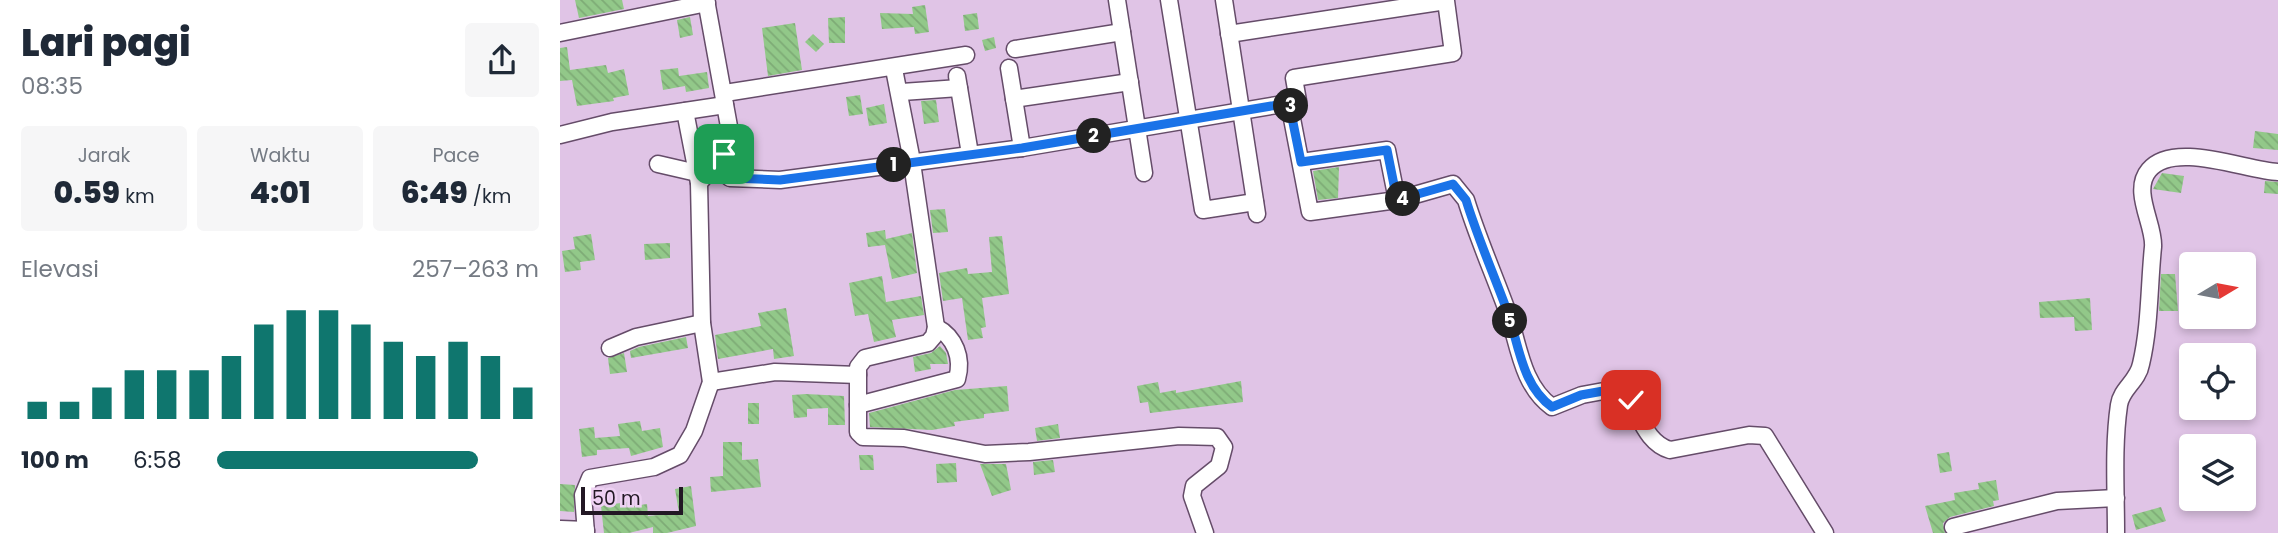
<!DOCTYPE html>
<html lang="id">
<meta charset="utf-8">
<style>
:root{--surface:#fff;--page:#f6f6f7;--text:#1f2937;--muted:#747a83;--accent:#0f766e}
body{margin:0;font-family:Poppins,sans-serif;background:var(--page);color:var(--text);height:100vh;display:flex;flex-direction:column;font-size:26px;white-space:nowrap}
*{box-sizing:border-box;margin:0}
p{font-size:23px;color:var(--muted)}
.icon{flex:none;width:38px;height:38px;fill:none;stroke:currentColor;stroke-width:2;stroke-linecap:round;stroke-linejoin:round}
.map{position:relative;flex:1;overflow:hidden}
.details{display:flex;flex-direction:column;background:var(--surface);width:560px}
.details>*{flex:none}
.needle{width:46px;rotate:80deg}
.fabs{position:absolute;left:1619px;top:252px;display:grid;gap:14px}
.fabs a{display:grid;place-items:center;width:77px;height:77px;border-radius:7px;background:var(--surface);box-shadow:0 4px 10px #0003;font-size:35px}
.scale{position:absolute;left:21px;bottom:18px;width:102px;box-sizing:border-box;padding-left:7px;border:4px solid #221824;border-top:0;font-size:19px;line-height:24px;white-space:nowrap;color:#221824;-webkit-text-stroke:5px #eed1f3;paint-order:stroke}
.pin{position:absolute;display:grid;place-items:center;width:60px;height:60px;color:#fff;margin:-30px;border-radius:14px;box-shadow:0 4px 10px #0006}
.km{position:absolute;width:35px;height:35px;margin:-18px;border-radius:50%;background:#222;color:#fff;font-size:19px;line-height:35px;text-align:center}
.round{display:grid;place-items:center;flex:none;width:74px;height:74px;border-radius:7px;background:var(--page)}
.headline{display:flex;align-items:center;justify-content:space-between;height:119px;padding:0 21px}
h1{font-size:38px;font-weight:800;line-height:52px}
.stats{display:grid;grid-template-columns:repeat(3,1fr);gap:10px;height:119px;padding:7px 21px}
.stats div{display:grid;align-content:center;border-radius:7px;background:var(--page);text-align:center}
.stats b{font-size:30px;font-weight:800}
.stats small{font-size:19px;font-weight:400}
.stats p{font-size:19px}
.chart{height:196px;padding:14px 21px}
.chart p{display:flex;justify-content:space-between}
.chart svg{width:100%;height:126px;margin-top:7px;stroke:var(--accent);stroke-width:6}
ul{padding:0 21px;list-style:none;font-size:23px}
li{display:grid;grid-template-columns:112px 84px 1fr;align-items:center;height:52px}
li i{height:18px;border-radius:9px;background:var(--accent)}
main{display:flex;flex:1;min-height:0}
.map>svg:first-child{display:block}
.building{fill:url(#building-back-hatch)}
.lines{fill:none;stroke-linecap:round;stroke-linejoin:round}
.street-casing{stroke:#654c69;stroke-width:19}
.street{stroke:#fff;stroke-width:16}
.route-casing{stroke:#fff;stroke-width:14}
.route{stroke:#1a73e8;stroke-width:9}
</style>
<main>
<section class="details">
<div class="headline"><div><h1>Lari pagi</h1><p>08:35</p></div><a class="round"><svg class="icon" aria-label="share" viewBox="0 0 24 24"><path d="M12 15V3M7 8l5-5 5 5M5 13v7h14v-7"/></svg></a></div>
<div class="stats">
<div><p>Jarak</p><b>0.59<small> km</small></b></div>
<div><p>Waktu</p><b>4:01</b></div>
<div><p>Pace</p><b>6:49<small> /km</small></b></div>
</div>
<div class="chart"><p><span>Elevasi</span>257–263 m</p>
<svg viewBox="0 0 160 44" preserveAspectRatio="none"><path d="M5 44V38M15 44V38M25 44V33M35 44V27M45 44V27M55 44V27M65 44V22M75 44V11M85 44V6M95 44V6M105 44V11M115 44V17M125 44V22M135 44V17M145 44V22M155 44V33"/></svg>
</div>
<ul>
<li><b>100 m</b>6:58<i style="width:81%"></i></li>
</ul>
</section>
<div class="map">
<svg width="1718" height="533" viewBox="0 0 1718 533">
<defs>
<pattern id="building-back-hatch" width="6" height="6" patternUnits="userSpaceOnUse" patternTransform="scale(1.75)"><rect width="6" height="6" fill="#92c889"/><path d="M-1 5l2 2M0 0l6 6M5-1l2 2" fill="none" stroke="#7eab76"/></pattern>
</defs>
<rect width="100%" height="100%" fill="#e0c4e6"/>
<g class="building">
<polygon points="15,0 62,0 64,9 19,18"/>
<polygon points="365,5 369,32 355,34 354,27 322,29 320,13 353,14 352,7"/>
<polygon points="417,13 419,29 405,31 403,15"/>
<polygon points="130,17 133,35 120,38 117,20"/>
<polygon points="285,17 285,43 269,43 268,18"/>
<polygon points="235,23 242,70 208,76 202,28"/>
<polygon points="253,34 264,44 256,52 245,42"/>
<polygon points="434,37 436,48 425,51 422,40"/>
<polygon points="7,47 10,70 46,65 48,73 64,69 69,95 53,98 54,101 17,106 12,80 0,81 0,48"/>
<polygon points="118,68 119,76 147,72 149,88 126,92 125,86 103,90 100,70"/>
<polygon points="300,95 303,114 289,116 286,97"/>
<polygon points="376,100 379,122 364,124 361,101"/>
<polygon points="324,104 327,123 309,126 306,108"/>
<polygon points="1695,131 1718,134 1718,150 1693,148"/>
<polygon points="779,167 778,198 758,200 753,171"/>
<polygon points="1602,173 1624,176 1621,193 1593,189"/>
<polygon points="1705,181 1718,182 1718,194 1704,193"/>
<polygon points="385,209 388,232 373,233 370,210"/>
<polygon points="325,230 326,239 352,233 357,273 332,279 325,245 308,247 306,233"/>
<polygon points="31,234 35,260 20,262 21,270 5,272 2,251 15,249 13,237"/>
<polygon points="442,236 449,294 422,298 426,327 421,328 423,338 408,340 402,298 383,301 379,273 407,268 408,274 432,272 429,237"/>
<polygon points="110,243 110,258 85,260 84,244"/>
<polygon points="1601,274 1615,274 1618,311 1599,311"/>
<polygon points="322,276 326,302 361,296 364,315 332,320 336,337 314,342 308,314 295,316 289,283"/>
<polygon points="1530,298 1532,330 1515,331 1514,317 1480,318 1479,302"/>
<polygon points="226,308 234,356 214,359 213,349 158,359 155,335 201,326 198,313"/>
<polygon points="126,337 128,348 71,358 70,351 79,347"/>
<polygon points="380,346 386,353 388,364 370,364 371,369 355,372 353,357 371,353"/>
<polygon points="64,353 67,372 50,374 48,358"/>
<polygon points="681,381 683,402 590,413 588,402 580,403 577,386 598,382 600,393 616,390 616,393"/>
<polygon points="447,386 449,411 424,414 424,418 394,422 395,426 372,430 310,427 309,413 395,390"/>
<polygon points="246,394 284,396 285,425 268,425 268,408 247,409 247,417 234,418 232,395"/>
<rect x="188" y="403" width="11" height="21"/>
<polygon points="80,421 82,431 100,428 103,447 71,456 69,448 37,450 37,455 22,457 19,429 34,427 35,438 60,436 58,424"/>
<polygon points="498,424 500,438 477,441 475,428"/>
<polygon points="163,442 182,442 182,460 198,459 201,487 151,492 150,477 163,476"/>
<polygon points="1389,452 1392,471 1380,473 1377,454"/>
<polygon points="299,455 313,455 314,470 300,470"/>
<polygon points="493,460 495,472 474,475 473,462"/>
<polygon points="396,463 397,482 377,483 376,464"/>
<polygon points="420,464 446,464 451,490 432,496"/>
<polygon points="1436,480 1439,500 1433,501 1434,506 1390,517 1383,523 1385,533 1373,533 1365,506 1395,500 1394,493 1419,489 1418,483"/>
<polygon points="0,484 15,485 14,512 0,511"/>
<polygon points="131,486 136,526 107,533 93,533 93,527 69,533 44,533 41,506 67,502 67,507 87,504 88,516 119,513 115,489"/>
<polygon points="1601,507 1606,521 1576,530 1572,515"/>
</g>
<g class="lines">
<defs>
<g id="street">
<polyline points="557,0 584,173"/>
<polyline points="609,0 643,210 695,202"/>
<polyline points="664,0 697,214"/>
<polyline points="0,33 147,3"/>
<polyline points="669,34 886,1 893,53 734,78 738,101 729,103"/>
<polyline points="455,49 562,32"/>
<polyline points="449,68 462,148"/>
<polyline points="397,76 410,154"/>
<polyline points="342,92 399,88"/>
<polyline points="165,93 406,55"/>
<polyline points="454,99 570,82"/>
<polyline points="125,111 139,183"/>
<polyline points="0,135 52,122 165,105"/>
<polyline points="741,162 827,150 837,200"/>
<polyline points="98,164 137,173"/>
<path d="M 154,166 L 170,178 L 220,180 L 462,148 L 729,103 L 750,212 L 837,200 L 893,184 L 906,200 C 918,239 935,277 949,316 C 959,348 963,386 992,407 L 1022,395 L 1060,388 C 1079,408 1083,442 1110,450 L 1189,435 L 1205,436 L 1265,533"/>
<polyline points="50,348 76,337 142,323"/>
<polyline points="298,375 298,367 305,358 368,343 374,336 376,327 351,156 334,69"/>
<polyline points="151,382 215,372 298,375 298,432 303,437 344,438 425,454 469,452 619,436 657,437 664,447 659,466 634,486 632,496 645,533"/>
<path d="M 298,405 L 397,379 C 403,358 395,337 376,327"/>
<polyline points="1393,527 1497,501 1556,498"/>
<polyline points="1,529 26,530"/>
<polyline points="26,533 23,495 30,478 94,467 120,455 134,431 151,382 142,323 139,183 165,154 170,132 146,0"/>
<path d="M 1556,533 C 1556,491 1553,446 1559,405 C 1561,389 1578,381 1581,364 C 1590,326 1589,286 1593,247 C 1595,225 1571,191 1589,170 C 1614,140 1687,171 1718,172"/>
</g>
</defs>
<use href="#street" class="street-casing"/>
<use href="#street" class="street"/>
</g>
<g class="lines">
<defs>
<path id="route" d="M 164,154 L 154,166 L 170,178 L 220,180 L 462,148 L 729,103 L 741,162 L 827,150 L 837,200 L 893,184 L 906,200 C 918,239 935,277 949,316 C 959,348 963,386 992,407 L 1021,395 L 1060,388 L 1071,400"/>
</defs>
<use href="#route" class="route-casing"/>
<use href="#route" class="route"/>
</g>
</svg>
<div class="fabs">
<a><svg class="needle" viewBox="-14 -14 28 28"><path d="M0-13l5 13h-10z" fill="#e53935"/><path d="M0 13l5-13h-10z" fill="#747a83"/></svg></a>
<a><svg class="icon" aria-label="locate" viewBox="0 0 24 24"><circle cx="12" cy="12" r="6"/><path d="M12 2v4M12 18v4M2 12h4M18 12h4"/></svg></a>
<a><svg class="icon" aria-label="layers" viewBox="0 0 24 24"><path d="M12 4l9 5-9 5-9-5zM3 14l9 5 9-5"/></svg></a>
</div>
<div class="scale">50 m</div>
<div class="pin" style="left:164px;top:154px;background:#1e9e55"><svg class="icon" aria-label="arrive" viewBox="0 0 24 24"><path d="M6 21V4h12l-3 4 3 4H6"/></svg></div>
<div class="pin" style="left:1071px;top:400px;background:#d93025"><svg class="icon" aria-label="check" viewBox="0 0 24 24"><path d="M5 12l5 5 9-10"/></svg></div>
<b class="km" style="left:334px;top:165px">1</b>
<b class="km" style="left:534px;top:136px">2</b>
<b class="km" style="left:731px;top:106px">3</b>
<b class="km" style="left:843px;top:199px">4</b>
<b class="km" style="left:950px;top:321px">5</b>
</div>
</main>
